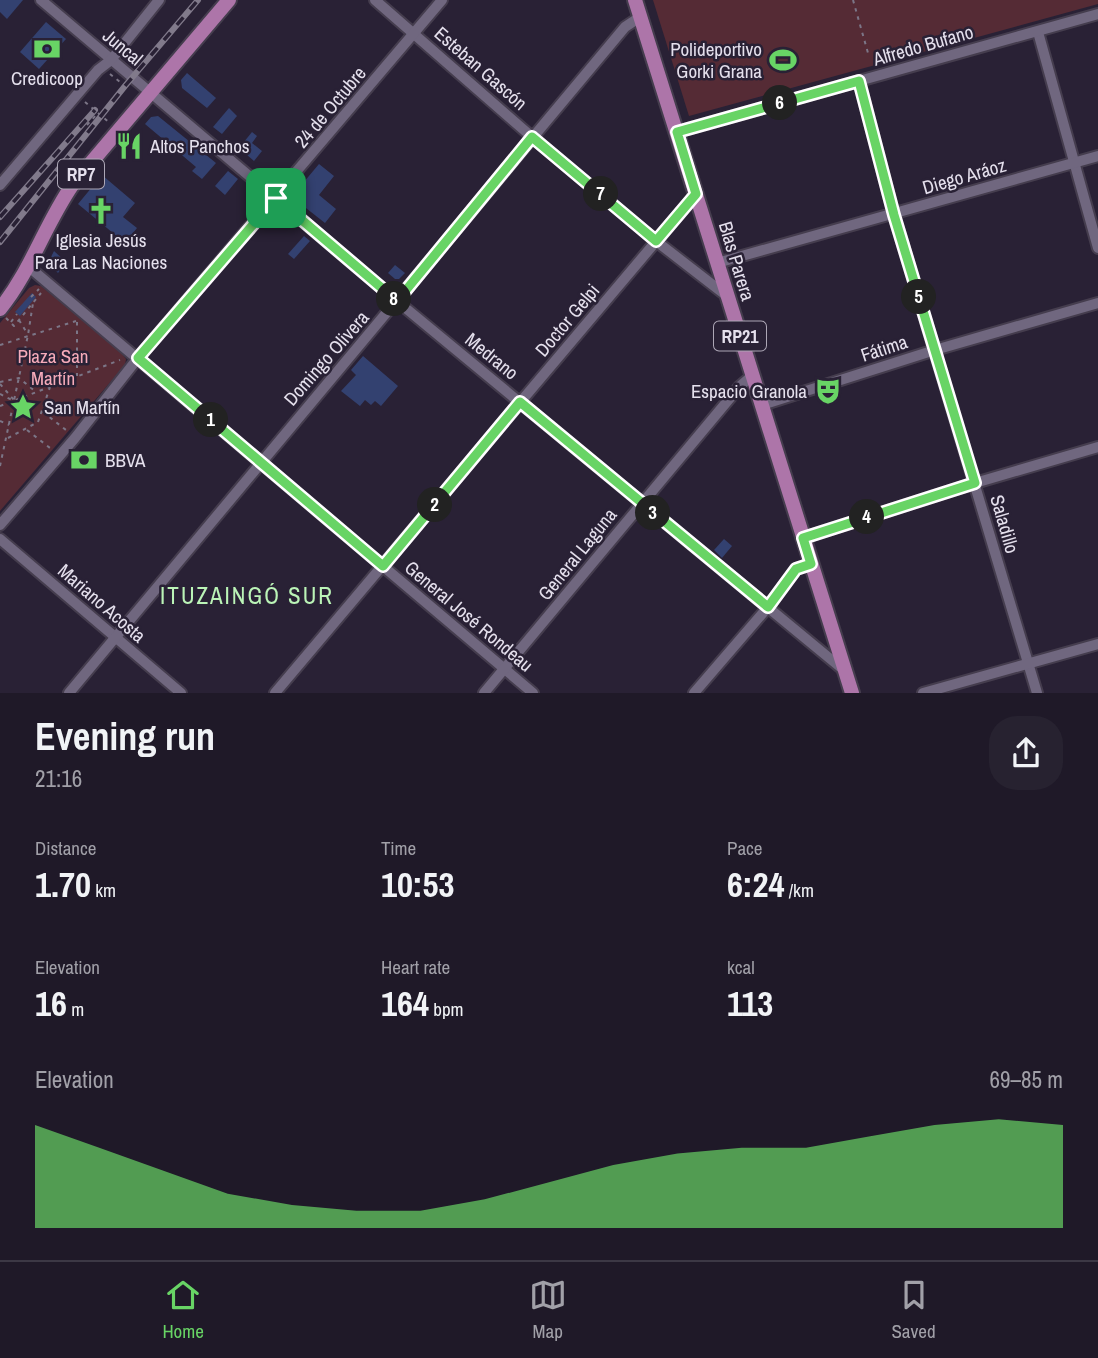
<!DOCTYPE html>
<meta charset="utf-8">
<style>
:root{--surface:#1f1928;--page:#272230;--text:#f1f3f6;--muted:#a1a0a8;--line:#3c3845;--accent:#68d465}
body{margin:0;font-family:"Archivo Narrow",sans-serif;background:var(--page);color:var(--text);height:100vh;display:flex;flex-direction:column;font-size:26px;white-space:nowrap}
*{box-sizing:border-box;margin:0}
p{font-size:23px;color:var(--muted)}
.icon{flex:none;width:38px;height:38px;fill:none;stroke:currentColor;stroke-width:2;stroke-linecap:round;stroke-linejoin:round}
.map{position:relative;height:693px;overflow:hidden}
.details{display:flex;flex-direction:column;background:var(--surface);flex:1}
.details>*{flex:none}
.pin{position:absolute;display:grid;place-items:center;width:60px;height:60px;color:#fff;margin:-30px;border-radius:14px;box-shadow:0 4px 10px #0006}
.km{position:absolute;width:35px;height:35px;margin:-18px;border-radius:50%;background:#222;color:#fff;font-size:19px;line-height:35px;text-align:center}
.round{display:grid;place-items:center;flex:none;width:74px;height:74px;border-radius:28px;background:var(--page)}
.head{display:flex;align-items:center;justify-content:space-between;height:119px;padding:0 35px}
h1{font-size:38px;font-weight:700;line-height:52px}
.stats{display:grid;grid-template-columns:repeat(3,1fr);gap:10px;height:119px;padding:7px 35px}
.stats div{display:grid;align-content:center}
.stats b{font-size:35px;font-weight:700}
.stats small{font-size:19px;font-weight:400}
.stats p{font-size:19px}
.chart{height:196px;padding:14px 35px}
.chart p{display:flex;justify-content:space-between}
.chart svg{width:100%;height:126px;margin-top:7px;fill:var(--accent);opacity:.7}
.menu{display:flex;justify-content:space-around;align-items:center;height:98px;border-top:2px solid var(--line);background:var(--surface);font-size:19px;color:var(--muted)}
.menu a{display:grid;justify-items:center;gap:4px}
.menu .selected{color:var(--accent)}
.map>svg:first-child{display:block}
.green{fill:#552b35}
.building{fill:#334170}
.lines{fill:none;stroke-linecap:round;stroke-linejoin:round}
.minor-casing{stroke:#453d4e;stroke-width:14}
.major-casing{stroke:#453d4e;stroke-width:18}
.path{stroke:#7c7687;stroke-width:2;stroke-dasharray:3.5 5;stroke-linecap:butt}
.minor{stroke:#70677f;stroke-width:10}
.major{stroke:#ad75a9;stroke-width:14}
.rail-casing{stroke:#817a8b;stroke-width:6}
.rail{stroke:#292135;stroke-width:3.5;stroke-dasharray:10;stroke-linecap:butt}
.route-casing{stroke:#fff;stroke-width:14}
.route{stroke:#68d465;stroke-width:9}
.labels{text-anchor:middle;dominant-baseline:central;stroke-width:5;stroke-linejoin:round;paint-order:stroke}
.shield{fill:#292135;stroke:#ada7b6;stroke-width:2}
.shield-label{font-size:18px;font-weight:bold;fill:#e5e0ed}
.street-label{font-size:19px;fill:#e5e0ed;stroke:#292135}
.poi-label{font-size:19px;fill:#e5e0ed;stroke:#292135;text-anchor:start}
.park-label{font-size:19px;fill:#f6abba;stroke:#292135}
.quarter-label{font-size:23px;letter-spacing:2px;fill:#bbf4b7;stroke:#292135}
</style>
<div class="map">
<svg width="1098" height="693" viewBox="0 0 1098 693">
<rect width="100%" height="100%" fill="#292135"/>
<g class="green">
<polygon points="653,0 1098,0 1098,4 689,116"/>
<polygon points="35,285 41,286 119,350 126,359 125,365 0,511 0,323 29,288"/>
</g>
<g class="building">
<polygon points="0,0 23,0 7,19 0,12"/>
<polygon points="46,22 66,39 39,69 20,52"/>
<polygon points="187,73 216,98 207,108 182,88 181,80"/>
<polygon points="229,108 237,116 222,134 213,127"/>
<polygon points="158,116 216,163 202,179 192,171 196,167 145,124 151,117"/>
<polygon points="252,132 257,136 252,143 262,151 254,161 239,148"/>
<polygon points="319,164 334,176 319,195 336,209 325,223 297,201 298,189"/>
<polygon points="228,171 238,179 225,195 215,186"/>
<polygon points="102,175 135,203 123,217 137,228 125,243 78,204"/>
<polygon points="304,236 310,241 294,259 288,254"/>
<polygon points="54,251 66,262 58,273 51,266 50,259"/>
<polygon points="395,265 405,273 399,279 395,279 388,273"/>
<polygon points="32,293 36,297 20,316 15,312"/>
<polygon points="363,356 398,386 381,406 375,401 371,405 365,400 360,406 341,391 356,375 351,370"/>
<polygon points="724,539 732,546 722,558 714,550"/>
</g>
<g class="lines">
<defs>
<g id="minor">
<polyline points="41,0 397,301 845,671"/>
<polyline points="375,0 532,137 656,241 727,296"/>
<polyline points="1038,32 1098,248"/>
<polyline points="859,81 894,215 1037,693"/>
<polyline points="677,132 1098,14"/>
<polyline points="0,185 98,70 111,60 159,0"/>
<polyline points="717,263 1098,156"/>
<polyline points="29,267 533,693"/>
<polyline points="762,405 935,350 1098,303"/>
<polyline points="0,525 75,438 138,358 442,0"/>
<polyline points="803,538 975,483 1098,447"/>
<polyline points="0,539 181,693"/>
<polyline points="69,693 625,27 640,17"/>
<polyline points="275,693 696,194"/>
<polyline points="484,693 740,386 753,375"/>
<polyline points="694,693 768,607 796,569 812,564"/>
<polyline points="923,693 1098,644"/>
</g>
<g id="major">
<polyline points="635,0 852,693"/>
<path d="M 0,309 C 31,271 45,224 73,184 L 229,0"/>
</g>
</defs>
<use href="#minor" class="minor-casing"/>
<use href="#major" class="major-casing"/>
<g class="path">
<polyline points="853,0 868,53"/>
<polyline points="110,74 125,86"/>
<polyline points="85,102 110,123"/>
<polyline points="87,125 98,113"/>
<polyline points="31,297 39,289"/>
<polyline points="6,318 14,326 41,293"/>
<polyline points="19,320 27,333"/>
<polyline points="11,322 17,314"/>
<polyline points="77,322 77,376"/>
<polyline points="0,345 76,321"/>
<polyline points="0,382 19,378 36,392"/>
<polyline points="0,384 14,400"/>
<polyline points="0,394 12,400"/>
<polyline points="0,406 120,360"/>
<polyline points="43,412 66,430"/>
<polyline points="0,421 9,425"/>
<polyline points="27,430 50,448"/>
<polyline points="8,438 38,422 50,387"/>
<polyline points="0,466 28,335 33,303"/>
</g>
<use href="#minor" class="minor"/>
<use href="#major" class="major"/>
<defs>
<g id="rail">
<polyline points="0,217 95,110"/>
<polyline points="0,242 125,86 198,0"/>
</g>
</defs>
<use href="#rail" class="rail-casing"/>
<use href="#rail" class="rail"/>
</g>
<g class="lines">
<defs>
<polygon id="route" points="859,81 894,215 975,483 803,538 811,564 796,569 768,607 520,402 383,566 138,358 276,198 397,301 532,137 656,241 696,194 677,132"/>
</defs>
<use href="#route" class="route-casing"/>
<use href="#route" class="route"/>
</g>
<defs>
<symbol id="bank-bare" viewBox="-9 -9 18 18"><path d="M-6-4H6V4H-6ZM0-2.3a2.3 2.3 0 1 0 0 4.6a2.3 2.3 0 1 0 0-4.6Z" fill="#68d465" stroke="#292135" stroke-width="2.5" paint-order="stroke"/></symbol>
<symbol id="stadium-bare" viewBox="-9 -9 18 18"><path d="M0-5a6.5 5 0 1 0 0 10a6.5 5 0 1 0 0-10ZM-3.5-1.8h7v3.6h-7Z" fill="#68d465" stroke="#292135" stroke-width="2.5" paint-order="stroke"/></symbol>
<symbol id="restaurant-bare" viewBox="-9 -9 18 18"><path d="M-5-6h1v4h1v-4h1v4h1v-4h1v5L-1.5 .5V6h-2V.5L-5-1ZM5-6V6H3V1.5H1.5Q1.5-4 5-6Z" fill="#68d465" stroke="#292135" stroke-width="2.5" paint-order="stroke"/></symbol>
<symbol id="church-bare" viewBox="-9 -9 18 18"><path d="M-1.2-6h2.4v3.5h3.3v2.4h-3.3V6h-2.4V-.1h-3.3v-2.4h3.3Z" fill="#68d465" stroke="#292135" stroke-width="2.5" paint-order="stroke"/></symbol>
<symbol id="theatre-bare" viewBox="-9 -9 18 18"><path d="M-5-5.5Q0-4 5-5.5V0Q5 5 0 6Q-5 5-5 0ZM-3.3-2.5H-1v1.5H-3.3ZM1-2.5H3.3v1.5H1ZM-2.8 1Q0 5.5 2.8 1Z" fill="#68d465" stroke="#292135" stroke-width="2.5" paint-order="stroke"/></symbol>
<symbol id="sight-bare" viewBox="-9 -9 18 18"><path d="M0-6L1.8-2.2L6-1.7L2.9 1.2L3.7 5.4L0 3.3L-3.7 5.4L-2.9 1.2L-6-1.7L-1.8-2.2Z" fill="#68d465" stroke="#292135" stroke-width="2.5" paint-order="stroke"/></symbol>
</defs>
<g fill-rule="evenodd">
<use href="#bank-bare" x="28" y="30" width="38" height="38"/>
<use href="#stadium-bare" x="764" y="41" width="38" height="38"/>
<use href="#restaurant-bare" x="110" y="127" width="38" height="38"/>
<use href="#church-bare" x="82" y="192" width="38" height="38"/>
<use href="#theatre-bare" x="809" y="372" width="38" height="38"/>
<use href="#sight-bare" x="4" y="388" width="38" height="38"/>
<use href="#bank-bare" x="65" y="441" width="38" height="38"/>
</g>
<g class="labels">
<g class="shield">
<rect x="58" y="159.5" width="46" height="29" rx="5"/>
<rect x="714" y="321.5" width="52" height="29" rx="5"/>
</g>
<g class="shield-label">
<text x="81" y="174">RP7</text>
<text x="740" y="336">RP21</text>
</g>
<g class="street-label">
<text transform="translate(923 45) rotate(-16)">Alfredo Bufano</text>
<text transform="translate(123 47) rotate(40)">Juncal</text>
<text transform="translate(481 68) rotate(41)">Esteban Gascón</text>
<text transform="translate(330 107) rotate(-50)">24 de Octubre</text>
<text transform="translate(964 176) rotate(-16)">Diego Aráoz</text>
<text transform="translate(737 261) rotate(73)">Blas Parera</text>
<text transform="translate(567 320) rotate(-50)">Doctor Gelpi</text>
<text transform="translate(884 348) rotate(-18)">Fátima</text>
<text transform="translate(492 356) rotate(39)">Medrano</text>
<text transform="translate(326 358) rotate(-49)">Domingo Olivera</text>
<text transform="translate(1005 524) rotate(74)">Saladillo</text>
<text transform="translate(577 554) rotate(-51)">General Laguna</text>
<text transform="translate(102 603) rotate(41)">Mariano Acosta</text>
<text transform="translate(469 616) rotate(40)">General José Rondeau</text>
</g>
<g class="poi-label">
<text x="762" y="49" text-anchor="end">Polideportivo<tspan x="762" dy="22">Gorki Grana</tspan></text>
<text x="47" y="78" text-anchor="middle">Credicoop</text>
<text x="150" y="146">Altos Panchos</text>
<text x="101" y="240" text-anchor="middle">Iglesia Jesús<tspan x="101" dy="22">Para Las Naciones</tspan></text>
<text x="807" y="391" text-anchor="end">Espacio Granola</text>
<text x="44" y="407">San Martín</text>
<text x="105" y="460">BBVA</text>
</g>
<g class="park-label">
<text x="53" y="356">Plaza San<tspan x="53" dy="22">Martín</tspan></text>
</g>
<g class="quarter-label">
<text x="247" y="595">ITUZAINGÓ SUR</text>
</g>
</g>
</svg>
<div class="pin" style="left:276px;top:198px;background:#1e9e55"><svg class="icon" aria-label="arrive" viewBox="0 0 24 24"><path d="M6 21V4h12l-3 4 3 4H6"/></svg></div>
<b class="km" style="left:211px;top:420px">1</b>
<b class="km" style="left:435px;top:505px">2</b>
<b class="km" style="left:653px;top:513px">3</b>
<b class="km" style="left:867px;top:517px">4</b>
<b class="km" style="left:919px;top:297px">5</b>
<b class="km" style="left:780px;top:103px">6</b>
<b class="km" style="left:601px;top:194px">7</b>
<b class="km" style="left:394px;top:299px">8</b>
</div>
<section class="details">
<div class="head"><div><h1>Evening run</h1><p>21:16</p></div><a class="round"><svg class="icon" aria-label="share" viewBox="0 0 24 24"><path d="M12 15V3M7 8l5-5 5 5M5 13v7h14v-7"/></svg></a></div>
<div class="stats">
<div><p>Distance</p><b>1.70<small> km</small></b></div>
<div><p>Time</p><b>10:53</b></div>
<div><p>Pace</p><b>6:24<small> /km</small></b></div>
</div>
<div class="stats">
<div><p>Elevation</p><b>16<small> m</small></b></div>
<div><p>Heart rate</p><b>164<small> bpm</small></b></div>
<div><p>kcal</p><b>113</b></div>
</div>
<div class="chart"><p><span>Elevation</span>69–85 m</p>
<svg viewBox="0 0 160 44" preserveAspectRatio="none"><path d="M0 44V8L10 16L20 24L30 32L40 36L50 38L60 38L70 34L80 28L90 22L100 18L110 16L120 16L130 12L140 8L150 6L160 8V44z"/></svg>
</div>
</section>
<nav class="menu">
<a class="selected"><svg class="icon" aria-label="home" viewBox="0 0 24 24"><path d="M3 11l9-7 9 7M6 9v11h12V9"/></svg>Home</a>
<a><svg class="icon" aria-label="map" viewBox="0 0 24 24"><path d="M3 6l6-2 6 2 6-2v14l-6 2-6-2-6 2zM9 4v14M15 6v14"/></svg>Map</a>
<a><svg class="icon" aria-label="saved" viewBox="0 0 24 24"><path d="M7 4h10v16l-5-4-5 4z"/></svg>Saved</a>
</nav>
